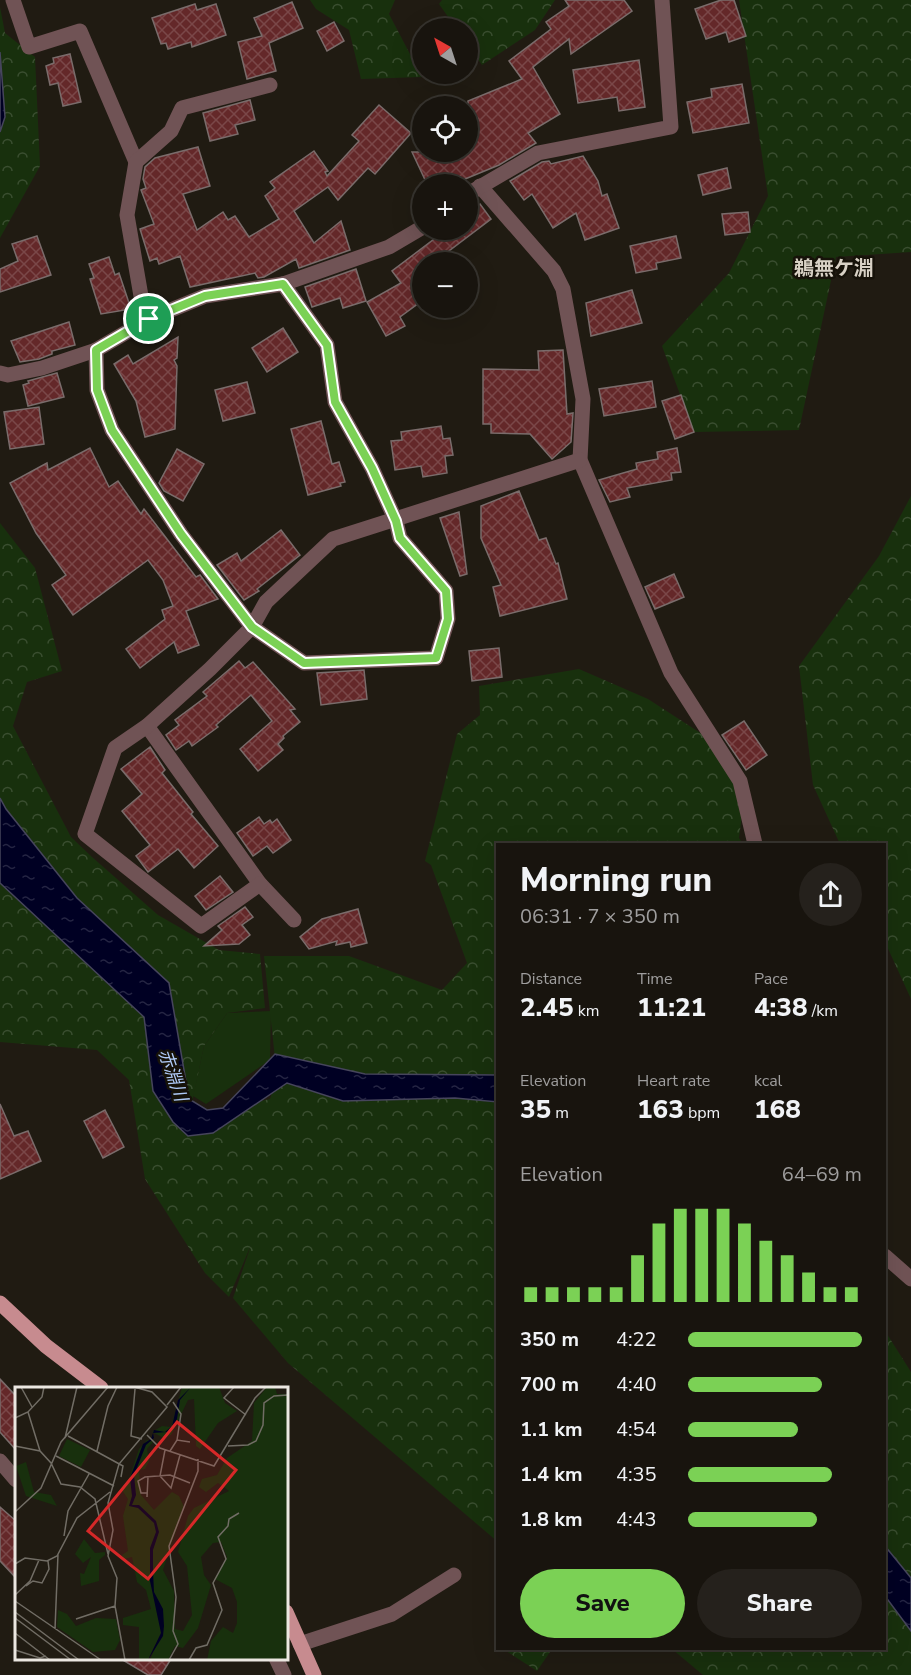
<!DOCTYPE html>
<meta charset="utf-8">
<style>
:root{--surface:#18140e;--page:#25211c;--text:#f1f3f6;--muted:#9f9e9e;--line:#36332e;--accent:#7bd155}
body{margin:0;font-family:"Nunito Sans","Noto Sans JP",sans-serif;background:var(--page);color:var(--text);height:100vh;display:flex;flex-direction:column;font-size:22px;white-space:nowrap}
*{box-sizing:border-box;margin:0}
p{font-size:20px;color:var(--muted)}
.icon{flex:none;width:33px;height:33px;fill:none;stroke:currentColor;stroke-width:2;stroke-linecap:round;stroke-linejoin:round}
.map{position:relative;flex:1;overflow:hidden}
.drawer{position:absolute;left:496px;top:843px;width:390px;height:807px;display:flex;flex-direction:column;background:var(--surface);border-radius:0px;box-shadow:0 6px 24px #0002,0 0 0 2px var(--line)}
.drawer>*{flex:none}
.needle{width:39px;rotate:321deg}
.tools{position:absolute;left:412px;top:18px;display:grid;gap:12px}
.tools a{display:grid;place-items:center;width:66px;height:66px;border-radius:50%;background:var(--surface);box-shadow:0 6px 24px #0002,0 0 0 2px var(--line);font-size:30px}
.pin{position:absolute;display:grid;place-items:center;width:51px;height:51px;color:#fff;margin:-26px;border:3px solid #fff;border-radius:50%;box-shadow:0 2px 6px #0007}
.round{display:grid;place-items:center;flex:none;width:63px;height:63px;border-radius:32px;background:var(--page)}
.overview{display:flex;align-items:center;justify-content:space-between;height:102px;padding:0 24px}
h1{font-size:33px;font-weight:800;line-height:45px}
.metrics{display:grid;grid-template-columns:repeat(3,1fr);gap:9px;height:102px;padding:6px 24px}
.metrics div{display:grid;align-content:center}
.metrics b{font-size:26px;font-weight:800}
.metrics small{font-size:16px;font-weight:400}
.metrics p{font-size:16px}
.chart{height:168px;padding:12px 24px}
.chart p{display:flex;justify-content:space-between}
.chart svg{width:100%;height:108px;margin-top:6px;stroke:var(--accent);stroke-width:6}
.button{display:flex;gap:12px;margin-top:auto;padding:12px 24px}
.button a{flex:1;height:69px;border-radius:36px;background:var(--accent);color:#111;font-size:24px;font-weight:800;line-height:69px;text-align:center}
.button a+a{background:var(--page);color:var(--text)}
ul{padding:0 24px;list-style:none;font-size:20px}
li{display:grid;grid-template-columns:96px 72px 1fr;align-items:center;height:45px}
li i{height:15px;border-radius:8px;background:var(--accent)}
.map>svg:first-child{display:block}
.green{fill:#18300d}
.forest{fill:url(#forest-crowns)}
.water{fill:url(#water-ripples);stroke:#46455c;stroke-width:1.5}
.building{fill:url(#building-cross-hatch);stroke:#7a6c6b;stroke-width:1.5}
.lines{fill:none;stroke-linecap:round;stroke-linejoin:round}
.street{stroke:#705355;stroke-width:15}
.primary{stroke:#c78b8f;stroke-width:15}
.route-casing{stroke:#fff;stroke-width:12}
.route{stroke:#7bd155;stroke-width:8}
.labels{text-anchor:middle;dominant-baseline:central;stroke-width:5;stroke-linejoin:round;paint-order:stroke}
.water-label{font-size:18px;font-style:italic;fill:#aec9f6;stroke:#161209}
.quarter-label{font-size:20px;font-weight:bold;fill:#d8d1c5;stroke:#161209}
.inset-road{fill:none;stroke:#716d65;stroke-width:1.5}
.view{fill:#d62828;fill-opacity:0.15;stroke:#d62828;stroke-width:3}
.inset-edge{fill:none;stroke:#ebe7e1;stroke-width:3}
</style>
<div class="map">
<svg width="911" height="1675" viewBox="0 0 911 1675">
<defs>
<pattern id="forest-crowns" width="20" height="18" patternUnits="userSpaceOnUse" patternTransform="scale(1.5)"><rect width="20" height="18" fill="#18300d"/><path d="M2 6a3 3 0 1 1 6 0M12 15a3 3 0 1 1 6 0" fill="none" stroke="#3a4e30"/></pattern>
<pattern id="water-ripples" width="26" height="14" patternUnits="userSpaceOnUse" patternTransform="scale(1.5)"><rect width="26" height="14" fill="#000023"/><path d="M2 4q2-2 4 0t4 0M15 11q2-2 4 0t4 0" fill="none" stroke="#252543"/></pattern>
<pattern id="building-cross-hatch" width="8" height="8" patternUnits="userSpaceOnUse" patternTransform="scale(1.5)"><rect width="8" height="8" fill="#642829"/><path d="M0 0l8 8M0 8l8-8" fill="none" stroke="#7a4748"/></pattern>
</defs>
<rect width="100%" height="100%" fill="#201b12"/>
<polygon class="green" points="271,1011 270,1060 206,1104 193,1096 204,1046 227,1013"/>
<g class="forest">
<polygon points="310,0 395,0 389,14 422,77 361,79 349,30 316,9"/>
<polygon points="442,0 555,0 535,30 482,65 468,45 468,28 456,28 439,4"/>
<polygon points="739,0 911,0 911,252 836,257 799,430 694,432 662,346 729,273 768,196"/>
<polygon points="0,7 5,33 35,57 40,166 0,238"/>
<polygon points="911,496 911,999 885,942 885,844 840,844 813,785 799,666 879,556"/>
<polygon points="0,523 35,568 62,671 27,682 13,726 71,837 92,857 158,915 219,950 260,954 265,1008 227,1013 204,1046 189,1117 270,1099 277,1077 264,956 349,956 442,990 467,963 431,865 425,861 457,734 480,715 479,686 579,669 648,699 702,734 744,799 739,838 743,844 498,844 498,1542 288,1363 233,1298 251,1245 229,1297 205,1273 145,1179 129,1080 97,1050 0,1042"/>
<polygon points="885,1325 887,1334 911,1372 911,1675 703,1675 672,1649 885,1648"/>
<polygon points="503,1649 552,1649 537,1671"/>
</g>
<g class="water">
<polygon points="0,52 5,117 0,132"/>
<polygon points="0,798 6,809 77,898 169,983 189,1099 207,1110 223,1108 275,1054 365,1074 498,1075 498,1102 455,1098 343,1101 287,1083 213,1133 188,1136 173,1122 153,1091 144,1017 0,883"/>
<polygon points="885,1546 911,1578 911,1631 885,1596"/>
</g>
<g class="building">
<polygon points="565,0 624,0 632,11 571,54 569,39 533,67 560,114 528,133 536,143 499,165 453,184 427,184 412,152 468,152 468,101 522,79 509,61 551,29 546,22 569,6"/>
<polygon points="721,0 734,0 746,36 729,42 726,32 706,39 695,9"/>
<polygon points="292,2 303,28 269,43 276,71 247,79 238,42 262,36 254,18"/>
<polygon points="195,4 197,10 216,4 226,35 192,47 191,42 168,49 166,43 161,44 152,18"/>
<polygon points="334,22 344,41 327,51 317,31"/>
<polygon points="70,54 81,102 63,106 58,83 50,85 46,66 54,63 53,58"/>
<polygon points="639,60 645,107 619,111 617,97 578,103 573,70"/>
<polygon points="742,84 749,123 693,133 687,102 712,97 711,89"/>
<polygon points="250,100 255,120 235,125 238,134 210,141 203,113"/>
<polygon points="379,105 411,133 375,174 368,168 338,200 328,187 294,211 314,243 341,221 350,250 299,268 296,259 264,277 258,278 255,273 190,287 180,256 159,264 157,258 150,261 140,229 154,224 141,190 146,188 143,179 145,167 155,158 198,147 210,186 183,194 197,230 223,212 228,220 235,216 249,237 279,219 265,196 275,188 270,182 314,151 328,171 325,172 327,176 359,141 352,135"/>
<polygon points="583,156 598,181 602,196 607,194 619,228 585,240 576,213 553,228 532,194 524,200 510,181 542,162 549,161 551,164"/>
<polygon points="727,168 731,188 703,195 698,175"/>
<polygon points="480,204 491,219 449,251 458,262 423,262 423,300 400,317 405,326 386,336 367,302 401,283 392,271 446,230 468,230 468,213"/>
<polygon points="748,212 750,232 725,235 722,214"/>
<polygon points="37,236 51,275 0,292 0,269 18,261 12,244"/>
<polygon points="676,236 681,258 656,263 657,269 636,273 630,246"/>
<polygon points="109,257 115,275 119,273 131,309 101,314 90,279 94,278 89,264"/>
<polygon points="356,269 366,301 343,308 340,298 312,307 305,287"/>
<polygon points="632,290 642,323 591,336 586,303"/>
<polygon points="69,322 75,345 52,351 52,354 39,359 20,362 11,341"/>
<polygon points="283,328 298,352 267,372 252,348"/>
<polygon points="178,337 177,358 174,360 177,366 175,429 145,437 136,401 114,364 128,355 133,364"/>
<polygon points="563,350 567,414 573,413 571,442 552,459 530,434 491,433 491,424 483,424 483,369 539,370 538,351"/>
<polygon points="57,373 64,397 28,406 23,385 29,383 28,381"/>
<polygon points="652,381 656,407 604,416 599,389"/>
<polygon points="247,382 255,413 223,421 215,390"/>
<polygon points="681,395 694,432 675,439 662,401"/>
<polygon points="39,407 44,444 10,449 4,412"/>
<polygon points="321,421 332,464 339,462 345,482 340,483 341,486 308,495 291,429"/>
<polygon points="441,426 443,439 450,438 453,455 445,456 447,473 423,477 421,466 395,470 391,441 402,440 401,432"/>
<polygon points="90,448 109,487 118,481 141,514 144,509 196,577 200,575 218,599 186,611 199,645 178,653 174,642 140,668 126,649 165,619 162,610 173,606 163,580 148,560 73,615 52,585 66,575 36,533 10,483 47,463 48,470"/>
<polygon points="677,448 681,472 671,473 672,480 627,488 630,497 610,502 599,480 637,469 636,463 658,459 657,452"/>
<polygon points="177,449 204,464 183,501 164,491 159,483"/>
<polygon points="519,491 539,540 546,538 556,564 558,563 567,599 500,616 493,587 501,585 481,538 481,506"/>
<polygon points="459,512 467,574 460,576 440,518"/>
<polygon points="281,530 300,555 257,589 259,591 244,600 217,565 237,553 241,561"/>
<polygon points="674,574 684,597 655,609 645,587"/>
<polygon points="499,648 502,677 472,681 469,651"/>
<polygon points="239,661 245,668 253,662 295,709 290,710 300,722 283,736 284,738 278,744 283,750 258,771 240,749 272,721 251,695 216,725 218,727 192,746 189,741 176,750 166,735 179,725 175,720 207,696 203,692"/>
<polygon points="364,670 367,699 321,705 317,673"/>
<polygon points="744,721 767,755 746,770 722,735"/>
<polygon points="150,747 165,770 162,773 193,812 191,814 218,846 194,868 178,849 148,872 136,856 150,845 122,811 142,794 121,769"/>
<polygon points="259,817 264,824 270,820 272,823 277,819 291,840 273,853 267,846 253,856 237,833"/>
<polygon points="220,876 233,892 206,910 195,896"/>
<polygon points="245,907 253,917 242,925 250,935 239,944 204,946 222,930 218,926"/>
<polygon points="358,909 367,943 351,947 350,942 336,945 337,941 309,949 300,937 322,919"/>
<polygon points="0,1104 14,1136 28,1131 41,1161 0,1179"/>
<polygon points="105,1110 124,1147 103,1158 84,1121"/>
<polygon points="0,1379 16,1396 16,1450 0,1432"/>
<polygon points="0,1507 16,1521 16,1578 0,1561"/>
<polygon points="121,1659 171,1659 161,1675 148,1675"/>
</g>
<g class="lines">
<g class="street">
<polyline points="13,0 29,47 80,31 136,162"/>
<polyline points="480,186 554,271 563,289 583,399 580,460 671,673 740,781 755,844"/>
<polyline points="468,194 538,153 671,127 662,0"/>
<polyline points="149,319 141,296 127,215 136,162 171,131 182,108 270,85"/>
<polyline points="96,350 97,390 112,430 181,534 252,627 304,663 436,658 448,619 446,591 400,538 396,521 372,468 335,402 327,345 283,284"/>
<polyline points="0,373 8,375 42,368 96,350 149,319 205,296 283,284 389,247 423,227"/>
<polyline points="147,726 260,884 294,920"/>
<polyline points="260,884 201,926 85,834 115,748 147,726 210,669 252,627 266,602 333,539 580,460"/>
<polyline points="885,1256 911,1279"/>
<polyline points="0,1461 16,1480"/>
<polyline points="300,1644 392,1614 454,1575"/>
<polyline points="276,1658 284,1675"/>
</g>
<g class="primary">
<polyline points="0,1303 46,1346 101,1388"/>
<polyline points="286,1612 314,1675"/>
</g>
</g>
<g class="lines">
<defs>
<polygon id="route" points="283,284 327,345 335,402 372,468 396,521 400,538 446,591 448,619 436,658 304,663 252,627 181,534 112,430 97,390 96,350 149,319 205,296"/>
</defs>
<use href="#route" class="route-casing"/>
<use href="#route" class="route"/>
</g>
<g class="labels">
<g class="water-label">
<text transform="translate(173 1075) rotate(71)">赤淵川</text>
</g>
<g class="quarter-label">
<text x="834" y="268">鵜無ケ淵</text>
</g>
</g>
<g transform="translate(15 1387)">
<rect width="273" height="273" fill="#201b12"/>
<path d="M 52,52 L 75,63 L 66,80 L 44,69 Z" fill="#18300d"/>
<path d="M 167,0 L 204,0 L 210,16 L 222,24 L 203,36 L 185,62 L 181,59 L 179,12 L 173,13 L 156,48 L 149,51 L 137,45 L 147,39 L 156,40 ZM 252,0 L 260,0 L 262,7 L 273,7 L 273,273 L 192,273 L 196,254 L 208,240 L 218,246 L 222,236 L 222,215 L 217,201 L 200,192 L 212,170 L 206,155 L 198,156 L 186,170 L 189,188 L 196,198 L 183,241 L 168,261 L 160,259 L 153,273 L 135,273 L 147,244 L 133,273 L 124,273 L 124,240 L 108,238 L 108,231 L 136,222 L 131,203 L 122,195 L 117,170 L 109,172 L 107,168 L 113,164 L 108,129 L 113,112 L 107,103 L 114,92 L 124,62 L 132,53 L 138,55 L 132,62 L 134,74 L 130,82 L 124,83 L 126,108 L 139,123 L 157,105 L 164,109 L 169,120 L 148,183 L 159,204 L 160,242 L 168,244 L 177,228 L 172,179 L 163,165 L 173,129 L 179,121 L 214,104 L 203,96 L 191,105 L 184,100 L 187,92 L 202,88 L 212,71 L 237,54 L 239,16 ZM 11,75 L 19,105 L 36,108 L 42,119 L 11,109 L 1,79 ZM 69,152 L 80,166 L 90,165 L 90,168 L 84,173 L 84,194 L 66,199 L 65,186 L 69,187 L 76,170 L 68,176 L 60,167 ZM 43,223 L 52,227 L 61,239 L 81,231 L 101,232 L 105,253 L 100,263 L 78,265 L 42,240 Z" fill="#18300d"/>
<path d="M 176,0 L 165,13 L 162,32 L 156,43 L 152,45 L 138,46 L 139,51 L 131,58 L 119,88 L 121,108 L 117,118 L 124,118 L 141,134 L 144,145 L 138,163 L 138,184 L 139,205 L 148,222 L 149,239 L 148,249 L 133,273 L 146,246 L 135,194 L 135,161 L 141,145 L 139,136 L 123,121 L 114,119 L 117,109 L 115,91 L 128,57 L 136,52 L 139,43 L 150,45 L 157,39 L 163,13 Z" fill="#000023"/>
<path class="inset-road" d="M 6,0 L 17,20M 219,0 L 209,11 L 231,28M 120,2 L 116,49 L 127,52M 158,15 L 166,27 L 162,53M 152,18 L 166,0M 13,25 L 25,64M 0,31 L 13,25 L 27,10 L 29,0M 132,48 L 145,61 L 199,79 L 240,11 L 251,0M 53,49 L 108,79 L 106,90M 50,51 L 62,0M 0,59 L 25,64 L 36,76 L 46,97 L 65,100 L 80,112 L 93,167M 213,59 L 233,58 L 241,54 L 248,38 L 249,16 L 259,9 L 273,8M 150,63 L 145,89 L 156,101 L 165,68M 82,64 L 93,19 L 102,0M 155,64 L 162,53 L 175,55M 41,69 L 99,99M 132,106 L 126,106 L 123,94 L 130,90 L 155,88 L 175,96M 132,110 L 133,90M 0,125 L 26,101 L 46,55 L 93,0M 49,149 L 53,124 L 74,87M 0,177 L 10,171 L 32,174 L 42,169 L 62,131 L 95,105M 11,199 L 18,194 L 27,196 L 34,182 L 33,174M 0,208 L 15,194 L 24,173M 0,214 L 86,273M 0,225 L 64,273M 0,231 L 56,273M 61,232 L 100,219M 40,242 L 43,167M 0,246 L 35,273M 0,263 L 25,271 L 31,269M 110,273 L 100,219 L 102,191 L 93,169 L 98,143 L 93,116 L 104,77 L 152,20 L 137,5 L 119,0M 154,273 L 163,257 L 158,244 L 161,210 L 154,159 L 183,84 L 183,72M 174,273 L 181,261 L 192,258 L 207,223 L 198,196 L 211,172 L 203,150 L 213,139 L 214,132 L 224,126"/>
<path class="view" d="M 162,35 L 221,83 L 133,192 L 73,144 Z"/>
<rect width="273" height="273" class="inset-edge"/>
</g>
</svg>
<div class="tools">
<a><svg class="needle" viewBox="-14 -14 28 28"><path d="M0-13l5 13h-10z" fill="#e53935"/><path d="M0 13l5-13h-10z" fill="#9f9e9e"/></svg></a>
<a><svg class="icon" aria-label="locate" viewBox="0 0 24 24"><circle cx="12" cy="12" r="6"/><path d="M12 2v4M12 18v4M2 12h4M18 12h4"/></svg></a>
<a>+</a>
<a>−</a>
</div>
<div class="pin" style="left:149px;top:319px;background:#1e9e55"><svg class="icon" aria-label="arrive" viewBox="0 0 24 24"><path d="M6 21V4h12l-3 4 3 4H6"/></svg></div>
<section class="drawer">
<div class="overview"><div><h1>Morning run</h1><p>06:31 · 7 × 350 m</p></div><a class="round"><svg class="icon" aria-label="share" viewBox="0 0 24 24"><path d="M12 15V3M7 8l5-5 5 5M5 13v7h14v-7"/></svg></a></div>
<div class="metrics">
<div><p>Distance</p><b>2.45<small> km</small></b></div>
<div><p>Time</p><b>11:21</b></div>
<div><p>Pace</p><b>4:38<small> /km</small></b></div>
</div>
<div class="metrics">
<div><p>Elevation</p><b>35<small> m</small></b></div>
<div><p>Heart rate</p><b>163<small> bpm</small></b></div>
<div><p>kcal</p><b>168</b></div>
</div>
<div class="chart"><p><span>Elevation</span>64–69 m</p>
<svg viewBox="0 0 160 44" preserveAspectRatio="none"><path d="M5 44V38M15 44V38M25 44V38M35 44V38M45 44V38M55 44V25M65 44V12M75 44V6M85 44V6M95 44V6M105 44V12M115 44V19M125 44V25M135 44V32M145 44V38M155 44V38"/></svg>
</div>
<ul>
<li><b>350 m</b>4:22<i style="width:100%"></i></li>
<li><b>700 m</b>4:40<i style="width:77%"></i></li>
<li><b>1.1 km</b>4:54<i style="width:63%"></i></li>
<li><b>1.4 km</b>4:35<i style="width:83%"></i></li>
<li><b>1.8 km</b>4:43<i style="width:74%"></i></li>
</ul>
<div class="button"><a>Save</a><a>Share</a></div>
</section>
</div>
